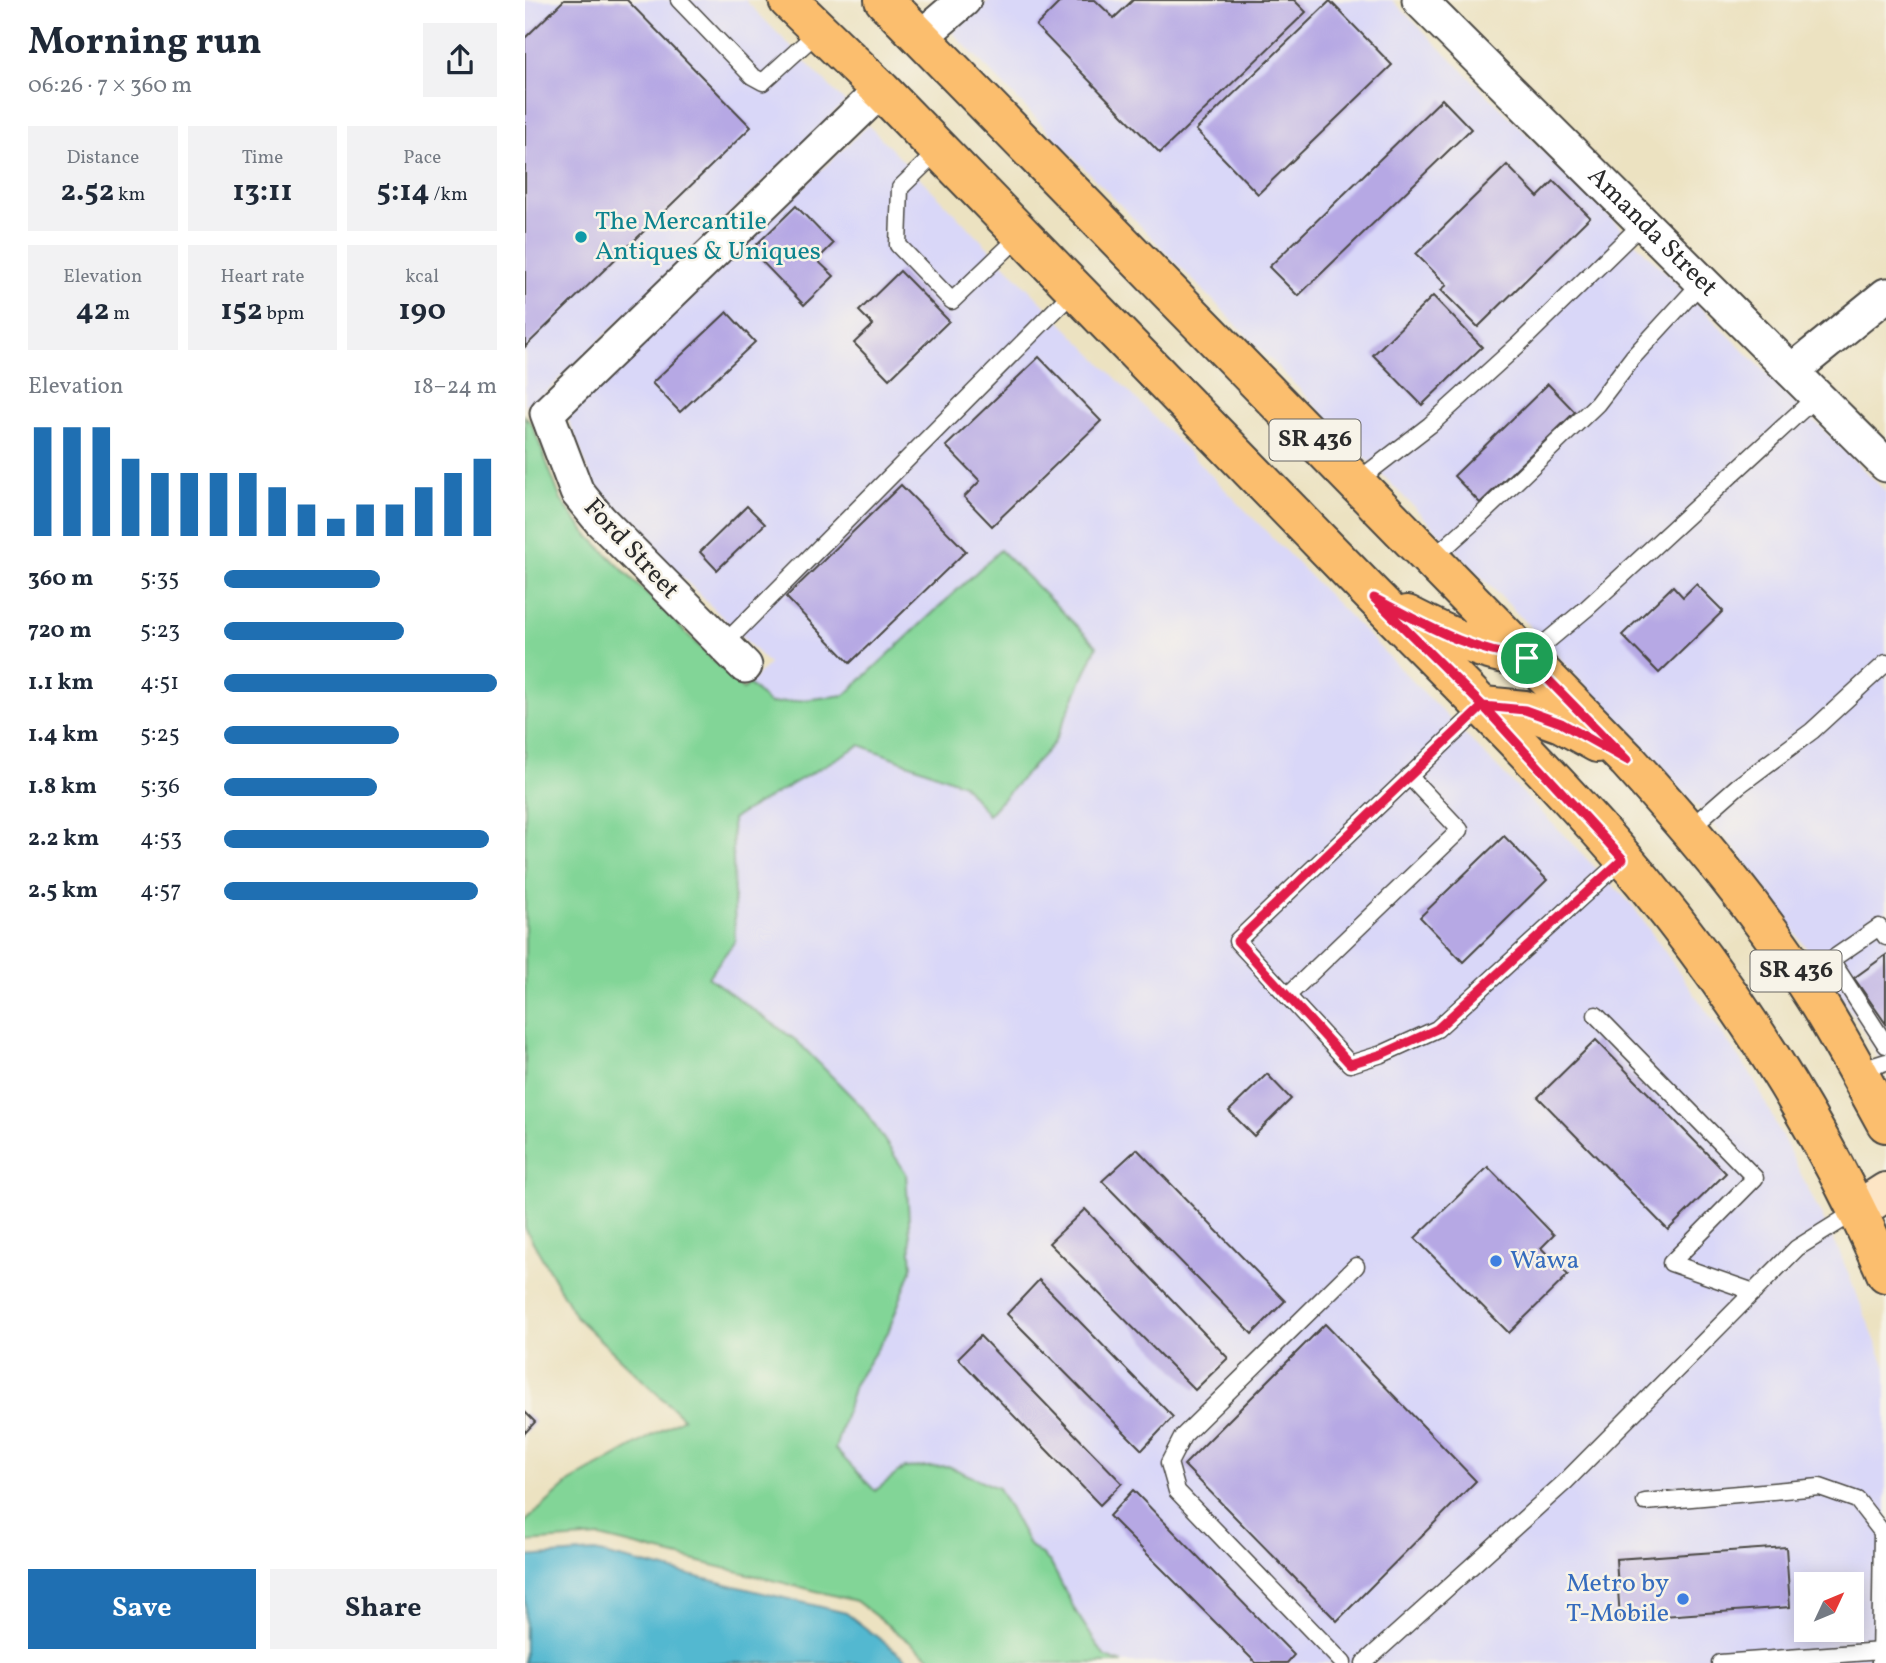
<!DOCTYPE html>
<meta charset="utf-8">
<style>
:root{--surface:#fff;--page:#f2f2f3;--text:#1f2937;--muted:#747a83;--accent:#1f6fb2}
body{margin:0;font-family:Vollkorn,serif;background:var(--page);color:var(--text);height:100vh;display:flex;flex-direction:column;font-size:26px;white-space:nowrap}
*{box-sizing:border-box;margin:0}
p{font-size:23px;color:var(--muted)}
.icon{flex:none;width:38px;height:38px;fill:none;stroke:currentColor;stroke-width:2;stroke-linecap:round;stroke-linejoin:round}
.map{position:relative;flex:1;overflow:hidden}
.drawer{display:flex;flex-direction:column;background:var(--surface);width:525px}
.drawer>*{flex:none}
.needle{width:46px;rotate:46deg}
.tools{position:absolute;left:1269px;top:1572px;display:grid;gap:14px}
.tools a{display:grid;place-items:center;width:70px;height:70px;border-radius:0px;background:var(--surface);box-shadow:0 4px 18px #0003;font-size:35px}
.pin{position:absolute;display:grid;place-items:center;width:60px;height:60px;color:#fff;margin:-30px;border:4px solid #fff;border-radius:50%;box-shadow:0 2px 7px #0007}
.round{display:grid;place-items:center;flex:none;width:74px;height:74px;border-radius:0px;background:var(--page)}
.head{display:flex;align-items:center;justify-content:space-between;height:119px;padding:0 28px}
h1{font-size:38px;font-weight:700;line-height:52px}
.stats{display:grid;grid-template-columns:repeat(3,1fr);gap:10px;height:119px;padding:7px 28px}
.stats div{display:grid;align-content:center;border-radius:0px;background:var(--page);text-align:center}
.stats b{font-size:30px;font-weight:700}
.stats small{font-size:19px;font-weight:400}
.stats p{font-size:19px}
.chart{height:196px;padding:14px 28px}
.chart p{display:flex;justify-content:space-between}
.chart svg{width:100%;height:126px;margin-top:7px;stroke:var(--accent);stroke-width:6}
.action{display:flex;gap:14px;margin-top:auto;padding:14px 28px}
.action a{flex:1;height:80px;border-radius:0px;background:var(--accent);color:#fff;font-size:28px;font-weight:700;line-height:80px;text-align:center}
.action a+a{background:var(--page);color:var(--text)}
ul{padding:0 28px;list-style:none;font-size:23px}
li{display:grid;grid-template-columns:112px 84px 1fr;align-items:center;height:52px}
li i{height:18px;border-radius:9px;background:var(--accent)}
main{display:flex;flex:1;min-height:0}
.map>svg:first-child{display:block}
.built{fill:#d9d7f8;fill-rule:evenodd}
.green{fill:#82d597;stroke:#568061;stroke-width:2}
.water{fill:#52b8d0;stroke:#3e727e;stroke-width:2}
.building{fill:#b6a8e4}
.lines{fill:none;stroke-linecap:round;stroke-linejoin:round}
.lane-casing{stroke:#484642;stroke-width:19}
.street-casing{stroke:#484642;stroke-width:37}
.secondary-casing{stroke:#484642;stroke-width:42}
.primary-casing{stroke:#484642;stroke-width:42}
.lane{stroke:#fff;stroke-width:16}
.street{stroke:#fff;stroke-width:33}
.secondary{stroke:#fde5c5;stroke-width:38}
.primary{stroke:#fbbe6e;stroke-width:38}
.route-casing{stroke:#fff;stroke-width:14}
.route{stroke:#e11d48;stroke-width:9}
.culture-dot{fill:#0f9aa8;stroke:#f7f3e8;stroke-width:2.5}
.shop-dot{fill:#3f7fe0;stroke:#f7f3e8;stroke-width:2.5}
.labels{text-anchor:middle;dominant-baseline:central;stroke-width:5;stroke-linejoin:round;paint-order:stroke}
.shield{fill:#f7f3e8;stroke:#686764;stroke-width:2}
.shield-label{font-size:24px;font-weight:bold;fill:#2b2b2b}
.culture-label{font-size:26px;fill:#0d838f;stroke:#f7f3e8;text-anchor:start}
.street-label{font-size:26px;fill:#2b2b2b;stroke:#f7f3e8}
.shop-label{font-size:26px;fill:#366cbe;stroke:#f7f3e8;text-anchor:start}
</style>
<main>
<section class="drawer">
<div class="head"><div><h1>Morning run</h1><p>06:26 · 7 × 360 m</p></div><a class="round"><svg class="icon" aria-label="share" viewBox="0 0 24 24"><path d="M12 15V3M7 8l5-5 5 5M5 13v7h14v-7"/></svg></a></div>
<div class="stats">
<div><p>Distance</p><b>2.52<small> km</small></b></div>
<div><p>Time</p><b>13:11</b></div>
<div><p>Pace</p><b>5:14<small> /km</small></b></div>
</div>
<div class="stats">
<div><p>Elevation</p><b>42<small> m</small></b></div>
<div><p>Heart rate</p><b>152<small> bpm</small></b></div>
<div><p>kcal</p><b>190</b></div>
</div>
<div class="chart"><p><span>Elevation</span>18–24 m</p>
<svg viewBox="0 0 160 44" preserveAspectRatio="none"><path d="M5 44V6M15 44V6M25 44V6M35 44V17M45 44V22M55 44V22M65 44V22M75 44V22M85 44V27M95 44V33M105 44V38M115 44V33M125 44V33M135 44V27M145 44V22M155 44V17"/></svg>
</div>
<ul>
<li><b>360 m</b>5:35<i style="width:57%"></i></li>
<li><b>720 m</b>5:23<i style="width:66%"></i></li>
<li><b>1.1 km</b>4:51<i style="width:100%"></i></li>
<li><b>1.4 km</b>5:25<i style="width:64%"></i></li>
<li><b>1.8 km</b>5:36<i style="width:56%"></i></li>
<li><b>2.2 km</b>4:53<i style="width:97%"></i></li>
<li><b>2.5 km</b>4:57<i style="width:93%"></i></li>
</ul>
<div class="action"><a>Save</a><a>Share</a></div>
</section>
<div class="map">
<svg width="1361" height="1663" viewBox="0 0 1361 1663">
<rect width="100%" height="100%" fill="#f7f3e8"/>
<filter id="ink" filterUnits="userSpaceOnUse"><feTurbulence type="fractalNoise" baseFrequency=".0143" numOctaves="2"/><feDisplacementMap in="SourceGraphic" scale="14" xChannelSelector="R" yChannelSelector="G"/><feConvolveMatrix kernelMatrix="1 2 1 2 8 2 1 2 1" color-interpolation-filters="sRGB"/></filter>
<filter id="wash" filterUnits="userSpaceOnUse"><feTurbulence type="fractalNoise" baseFrequency=".00686" numOctaves="4" result="noise"/><feDisplacementMap in="SourceGraphic" scale="28" xChannelSelector="R" yChannelSelector="G"/><feGaussianBlur stdDeviation="1.57" result="paint"/><feColorMatrix in="noise" values="0 0 0 0 0 0 0 0 0 0 0 0 0 0 0 0 0 1.4 0 .05"/><feComposite in="paint" operator="in"/></filter>
<g filter="url(#wash)">
<rect width="100%" height="100%" fill="#ece2c1"/>
<g class="built">
<polygon points="0,0 220,0 320,102 14,399 0,405 2,410 0,408"/>
<polygon points="464,0 867,0 1361,492 1361,1072 1336,1026 1216,855 1125,754 1126,752 1120,749 1020,642 427,32"/>
<path d="M 343,125 L 1107,905 L 1227,1076 L 1314,1251 L 1361,1367 L 1361,1663 L 598,1663 L 581,1657 L 551,1612 L 525,1562 L 505,1546 L 473,1487 L 423,1466 L 379,1468 L 350,1491 L 310,1449 L 329,1385 L 363,1332 L 338,1108 L 272,1041 L 183,977 L 210,940 L 207,819 L 335,745 L 438,784 L 463,815 L 474,550 L 320,695 L 244,704 L 224,684 L 244,664 L 88,508 L 68,482 L 42,416 ZM 1281,1584 L 1326,1584 L 1326,1629 L 1281,1629 Z"/>
</g>
<polygon class="green" points="0,416 7,424 36,500 60,532 218,690 224,684 244,704 320,695 475,550 572,646 529,743 463,815 438,784 335,745 207,819 210,941 183,977 272,1041 338,1108 381,1173 387,1268 363,1332 329,1385 310,1449 350,1491 379,1468 423,1466 473,1488 505,1546 525,1562 551,1612 580,1657 598,1663 412,1663 331,1601 75,1537 0,1542 0,1522 45,1482 158,1418 51,1317 0,1228"/>
<polygon class="water" points="70,1552 321,1613 386,1663 0,1663 0,1557"/>
<g id="blocks">
<g class="building">
<polygon points="39,0 102,0 226,127 0,347 0,38"/>
<polygon points="537,0 570,0 589,18 608,0 769,0 781,12 635,153 511,26"/>
<polygon points="805,1 867,65 733,194 671,130"/>
<polygon points="917,99 946,129 773,296 744,267"/>
<polygon points="982,165 1013,197 1029,181 1065,217 953,327 916,290 922,285 891,254"/>
<polygon points="271,206 308,244 292,260 309,276 279,305 226,250"/>
<polygon points="375,271 424,321 364,379 329,343 348,325 334,311"/>
<polygon points="908,296 957,347 897,405 848,355"/>
<polygon points="202,312 230,342 155,412 127,383"/>
<polygon points="514,357 576,421 467,526 439,497 455,481 421,446"/>
<polygon points="1023,384 1050,412 955,503 929,476"/>
<polygon points="376,485 441,551 325,663 261,597"/>
<polygon points="222,506 240,524 192,570 175,552"/>
<polygon points="1171,584 1198,611 1134,673 1097,635 1148,586 1158,597"/>
<polygon points="979,836 1022,880 938,962 895,917"/>
<polygon points="1361,955 1361,1024 1329,978"/>
<polygon points="1071,1040 1201,1173 1143,1230 1013,1097"/>
<polygon points="742,1074 766,1099 729,1136 704,1111"/>
<polygon points="612,1149 760,1301 727,1334 577,1181"/>
<polygon points="963,1167 1029,1235 1016,1248 1043,1275 984,1333 890,1238"/>
<polygon points="560,1209 703,1358 670,1390 524,1243"/>
<polygon points="514,1280 648,1417 617,1450 482,1314"/>
<polygon points="800,1324 951,1481 812,1621 659,1465"/>
<polygon points="455,1336 597,1483 575,1505 433,1358"/>
<polygon points="0,1412 10,1422 0,1433"/>
<polygon points="608,1490 769,1655 762,1663 731,1663 584,1516"/>
<polygon points="1261,1547 1265,1607 1095,1619 1091,1559"/>
</g>
</g>
</g>
<g filter="url(#ink)">
<use href="#blocks" fill-opacity="0" stroke="#484642" stroke-width="2"/>
<g class="lines">
<defs>
<g id="lane">
<polyline points="154,0 227,76 238,82 294,31"/>
<polyline points="414,150 375,188 373,245 427,301 496,235"/>
<polyline points="831,482 905,425 993,345 1118,223"/>
<polyline points="907,559 954,517 1072,404 1108,357 1177,282"/>
<polyline points="198,645 550,290"/>
<polyline points="1002,658 1062,608 1292,396"/>
<polyline points="958,706 712,941 825,1064 857,1054 912,1029 1098,859"/>
<polyline points="1164,829 1213,786 1287,731 1361,663"/>
<polyline points="1306,960 1354,927 1361,937"/>
<polyline points="1276,979 1306,960 1361,1045"/>
<polyline points="762,996 935,830 884,776"/>
<polyline points="1071,1015 1230,1178 1146,1263 1229,1292"/>
<polyline points="1333,1071 1361,1062"/>
<polyline points="1120,1502 1295,1487 1332,1500 1357,1532 1355,1663"/>
<polyline points="818,1663 652,1491 644,1463 658,1436 831,1266"/>
<polyline points="839,1663 1040,1482 1272,1248 1333,1210"/>
<polyline points="1195,1663 1356,1651"/>
</g>
<g id="street">
<path id="s1" d="M 894,0 L 1361,465"/>
<polyline points="397,36 439,0"/>
<polyline points="1267,371 1361,295"/>
<polyline points="220,666 75,520 52,492 22,413 356,90"/>
</g>
<polyline id="secondary" points="1333,1210 1361,1192"/>
<g id="primary">
<path d="M 263,0 L 356,90 C 511,249 666,409 821,568 C 921,671 1026,771 1118,881 C 1217,1001 1299,1132 1361,1273"/>
<path d="M 359,0 L 1102,760 C 1171,836 1238,915 1293,1003 C 1317,1042 1339,1083 1361,1123"/>
<path d="M 882,615 C 923,636 956,652 1002,658"/>
<polyline points="958,706 1000,710 1036,723 1072,743"/>
</g>
</defs>
<use href="#lane" class="lane-casing"/>
<use href="#street" class="street-casing"/>
<use href="#secondary" class="secondary-casing"/>
<use href="#primary" class="primary-casing"/>
<use href="#lane" class="lane"/>
<use href="#street" class="street"/>
<use href="#secondary" class="secondary"/>
<use href="#primary" class="primary"/>
</g>
</g>
<g class="lines" filter="url(#ink)">
<defs>
<path id="route" d="M 1002,658 L 1102,760 L 1036,723 L 1000,710 L 958,706 L 1098,859 L 912,1029 L 857,1054 L 825,1064 L 712,941 L 958,706 L 849,598 C 903,626 941,650 1002,658"/>
</defs>
<use href="#route" class="route-casing"/>
<use href="#route" class="route"/>
</g>
<circle class="culture-dot" cx="56" cy="237" r="7"/>
<g class="shop-dot">
<circle cx="971" cy="1261" r="7"/>
<circle cx="1158" cy="1599" r="7"/>
</g>
<g class="labels">
<g class="shield">
<rect x="744.5" y="419.5" width="91" height="41" rx="5"/>
<rect x="1225.5" y="950.5" width="91" height="41" rx="5"/>
</g>
<g class="shield-label">
<text x="790" y="440">SR 436</text>
<text x="1271" y="971">SR 436</text>
</g>
<g class="culture-label">
<text x="70" y="222">The Mercantile<tspan x="70" dy="30">Antiques &amp; Uniques</tspan></text>
</g>
<g class="street-label">
<text stroke="none"><textPath href="#s1" startOffset="329">Amanda Street</textPath></text>
<text transform="translate(106 549) rotate(47)">Ford Street</text>
</g>
<g class="shop-label">
<text x="985" y="1261">Wawa</text>
<text x="1144" y="1584" text-anchor="end">Metro by<tspan x="1144" dy="30">T-Mobile</tspan></text>
</g>
</g>
</svg>
<div class="tools">
<a><svg class="needle" viewBox="-14 -14 28 28"><path d="M0-13l5 13h-10z" fill="#e53935"/><path d="M0 13l5-13h-10z" fill="#747a83"/></svg></a>
</div>
<div class="pin" style="left:1002px;top:658px;background:#1e9e55"><svg class="icon" aria-label="arrive" viewBox="0 0 24 24"><path d="M6 21V4h12l-3 4 3 4H6"/></svg></div>
</div>
</main>
